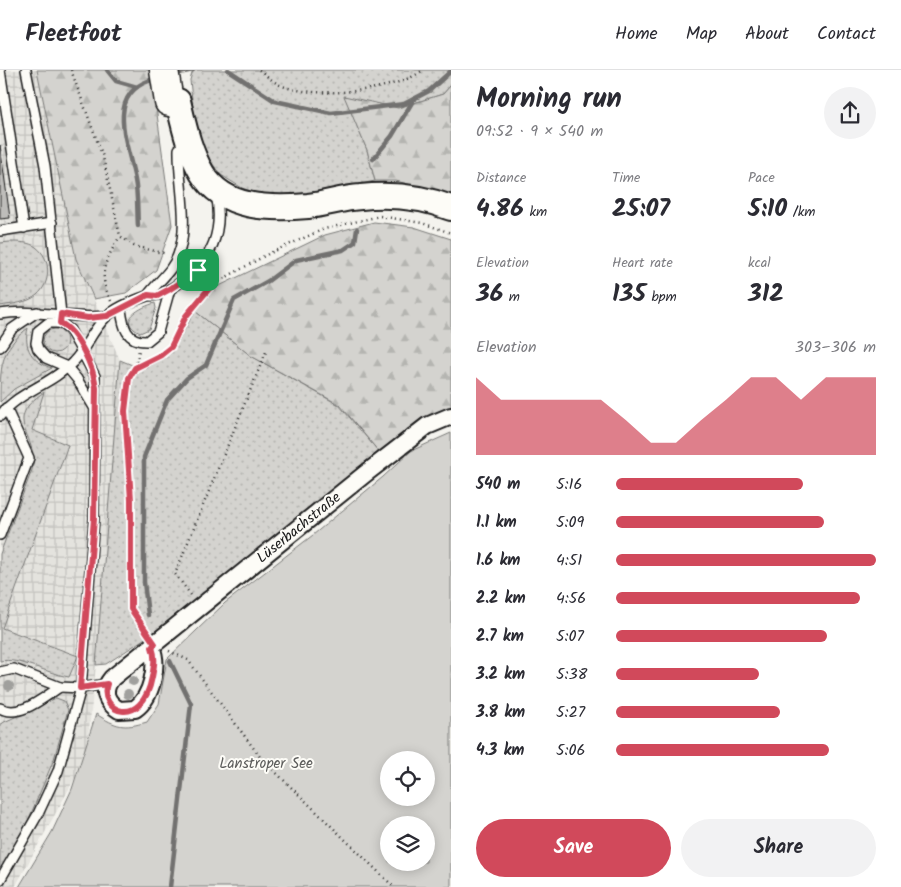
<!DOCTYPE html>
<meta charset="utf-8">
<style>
:root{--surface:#fff;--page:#f2f2f3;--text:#2b2b33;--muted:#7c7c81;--line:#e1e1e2;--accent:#d1495b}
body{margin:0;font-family:Kalam,sans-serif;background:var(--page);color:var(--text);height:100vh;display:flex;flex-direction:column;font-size:19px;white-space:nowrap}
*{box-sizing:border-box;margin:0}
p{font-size:16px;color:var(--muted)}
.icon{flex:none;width:28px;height:28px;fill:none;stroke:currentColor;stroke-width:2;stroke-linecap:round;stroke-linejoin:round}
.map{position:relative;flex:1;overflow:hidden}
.side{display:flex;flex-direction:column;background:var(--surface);width:450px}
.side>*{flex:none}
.tools{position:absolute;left:380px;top:681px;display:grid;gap:10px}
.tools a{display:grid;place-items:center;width:55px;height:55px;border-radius:50%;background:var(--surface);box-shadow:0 2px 12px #0003;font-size:25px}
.pin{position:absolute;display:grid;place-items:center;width:42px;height:42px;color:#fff;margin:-21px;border-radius:10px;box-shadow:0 2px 8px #0006}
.round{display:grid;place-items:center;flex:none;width:52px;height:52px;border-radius:26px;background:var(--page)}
.overview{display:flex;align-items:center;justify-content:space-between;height:85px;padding:0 25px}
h1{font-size:28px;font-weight:700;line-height:38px}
.metrics{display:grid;grid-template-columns:repeat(3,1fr);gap:8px;height:85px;padding:5px 25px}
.metrics div{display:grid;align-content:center}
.metrics b{font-size:25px;font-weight:700}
.metrics small{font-size:14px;font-weight:400}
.metrics p{font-size:14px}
.chart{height:140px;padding:10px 25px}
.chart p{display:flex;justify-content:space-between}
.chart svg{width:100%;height:90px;margin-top:5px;fill:var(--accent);opacity:.7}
.button{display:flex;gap:10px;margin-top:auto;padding:10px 25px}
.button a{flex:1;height:58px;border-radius:30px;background:var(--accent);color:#fff;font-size:20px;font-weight:700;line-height:58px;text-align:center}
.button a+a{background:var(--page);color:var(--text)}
ul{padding:0 25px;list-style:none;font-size:16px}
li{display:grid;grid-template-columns:80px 60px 1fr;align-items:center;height:38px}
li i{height:12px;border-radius:6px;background:var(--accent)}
header{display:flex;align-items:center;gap:30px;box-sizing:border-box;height:70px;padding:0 25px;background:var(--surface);border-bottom:1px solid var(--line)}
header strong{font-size:24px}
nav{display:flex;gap:28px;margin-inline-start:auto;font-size:18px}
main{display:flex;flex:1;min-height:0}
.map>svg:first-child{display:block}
.industrial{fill:url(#industrial-grid)}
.grass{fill:url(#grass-dots);stroke:#787876}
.forest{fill:url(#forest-firs);stroke:#787876}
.park{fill:#d4d3cf;stroke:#787876;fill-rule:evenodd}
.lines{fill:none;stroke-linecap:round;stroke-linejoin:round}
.stream{stroke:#72716f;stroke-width:4.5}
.building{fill:#bebdba;stroke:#1c1c1c}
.service-casing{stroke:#1c1c1c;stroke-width:12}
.minor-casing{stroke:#1c1c1c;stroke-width:20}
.secondary-casing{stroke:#1c1c1c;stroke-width:28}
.motorway-casing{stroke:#1c1c1c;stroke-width:31}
.path{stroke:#1c1c1c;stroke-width:2.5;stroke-dasharray:1 4;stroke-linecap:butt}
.service{stroke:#fdfcf7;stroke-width:9}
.minor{stroke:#fdfcf7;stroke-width:16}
.secondary{stroke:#fdfcf7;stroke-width:24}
.motorway{stroke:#fdfcf7;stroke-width:28}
.tree{fill:#a0a09d}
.route-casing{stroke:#fff;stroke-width:10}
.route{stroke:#d1495b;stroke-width:6}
.labels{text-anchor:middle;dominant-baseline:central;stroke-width:4;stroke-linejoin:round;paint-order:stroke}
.street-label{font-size:15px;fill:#1c1c1c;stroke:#fdfcf7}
.park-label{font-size:15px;fill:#5c5c5b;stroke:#fdfcf7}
</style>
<header>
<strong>Fleetfoot</strong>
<nav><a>Home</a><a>Map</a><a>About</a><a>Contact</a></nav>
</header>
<main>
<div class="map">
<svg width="451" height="817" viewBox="0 0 451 817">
<defs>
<pattern id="industrial-grid" width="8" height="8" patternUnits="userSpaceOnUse" patternTransform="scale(1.25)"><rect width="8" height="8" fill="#e4e3de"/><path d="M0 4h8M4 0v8" fill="none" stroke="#c3c2be"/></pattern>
<pattern id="grass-dots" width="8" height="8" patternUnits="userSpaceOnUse" patternTransform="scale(1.25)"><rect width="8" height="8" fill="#d4d3cf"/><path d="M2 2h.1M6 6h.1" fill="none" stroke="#b5b5b1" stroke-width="1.8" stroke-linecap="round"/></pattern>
<pattern id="forest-firs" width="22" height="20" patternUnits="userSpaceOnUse" patternTransform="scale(1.25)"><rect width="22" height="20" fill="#d4d3cf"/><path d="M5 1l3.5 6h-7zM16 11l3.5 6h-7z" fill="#b5b5b1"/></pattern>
</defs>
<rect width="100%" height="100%" fill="#f4f3ee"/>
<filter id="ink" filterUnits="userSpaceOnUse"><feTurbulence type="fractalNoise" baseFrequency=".02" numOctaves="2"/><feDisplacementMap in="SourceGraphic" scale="10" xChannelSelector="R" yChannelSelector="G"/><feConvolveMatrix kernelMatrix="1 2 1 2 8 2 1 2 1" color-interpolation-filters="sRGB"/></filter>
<g filter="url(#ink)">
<polygon class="industrial" points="0,0 37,0 76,189 120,290 99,567 86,688 15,817 0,817"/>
<g class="grass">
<polygon points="193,0 451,0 451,15 443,24 398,38 345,27 367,80 375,111 320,122 272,128 242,118 221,105 206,85 194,49 190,10"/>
<path d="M 10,172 C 19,172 29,172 36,177 C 52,189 51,213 37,225 C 28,233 11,234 0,236 L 0,173 Z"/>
<path d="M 155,233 L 156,238 L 149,259 L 140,263 C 115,250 141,237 155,233 Z"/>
<path d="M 195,241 L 251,286 L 339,335 L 379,382 C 293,458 203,532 106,594 L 96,595 L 120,290 L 142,299 L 172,282 Z"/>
<path d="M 28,258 C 23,278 32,292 52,298 L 14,319 L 0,332 C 0,298 0,279 28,258 Z"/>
<circle cx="55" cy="271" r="12"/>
<path d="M 44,322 L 32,360 L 68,375 L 2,558 L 78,586 L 69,607 C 49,604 18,587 0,591 L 0,484 L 32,400 C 40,363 0,352 44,322 Z"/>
<polygon points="56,628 64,631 68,640 54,689 28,751 0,800 0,654"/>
</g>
<g class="forest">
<polygon points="37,0 151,0 172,155 156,200 126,223 94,229 76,189"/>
<polygon points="451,15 451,125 396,111 375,111 367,80 344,26 398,38 443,24"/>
<polygon points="374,152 414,157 451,169 451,338 420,352 379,382 340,335 251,286 195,241 215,218 325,165"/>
</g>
<path class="park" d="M 451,363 L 451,817 L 19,817 L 52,762 L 72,719 L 96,644 C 117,657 123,659 147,652 L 159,634 L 167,589 L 225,533 L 313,465 L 383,407 L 411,381 ZM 389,690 L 426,690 L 426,728 L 389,728 ZM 389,755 L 426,755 L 426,792 L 389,792 Z"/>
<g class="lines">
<g class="stream">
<polyline points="107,0 116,11 137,17"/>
<polyline points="228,0 275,31 331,43 404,34 429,21 451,1"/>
<polyline points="175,4 193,0"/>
<polyline points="373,89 392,66 414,29"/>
<path d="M 138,156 C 137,141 138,125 135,110 C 128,72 102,21 158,8"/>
<polyline points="148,545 144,512 144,387 167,330 187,308 206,295 234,230 268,211 296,190 343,180 355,172 357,159"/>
<polyline points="170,817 191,634 170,591"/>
</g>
</g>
<polygon class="building" points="0,75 10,148 0,149"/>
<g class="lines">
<defs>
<g id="service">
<polyline points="0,0 24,158"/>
<polyline points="26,0 45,96 61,244 60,253"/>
<polyline points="0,161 52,153"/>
<path d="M 148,225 C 158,211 172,202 178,185 C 190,155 178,111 179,79"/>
<path d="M 121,239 C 123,256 126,272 147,271 L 158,262 L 170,219"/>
<path d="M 0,244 C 36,238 71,250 107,246"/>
<polyline points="0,277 12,259 37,242"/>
<path d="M 0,346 C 19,321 51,315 73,292 C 86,279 92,260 106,247 C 116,238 135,230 147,226 C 150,225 154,226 158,225 C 165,223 172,218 178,214 C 211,193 224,162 216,124"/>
<polyline points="0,465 29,388 6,338"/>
<polyline points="0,602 14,599 60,617 81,618 94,449 95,306 70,260 60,253 48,253 38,261 36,273 38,279 46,288 67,297 77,309 95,339"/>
<path d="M 0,638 C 20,649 44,627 60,617"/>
<polyline points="0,810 38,744 58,701 81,618 107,614"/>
</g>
<path id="minor" d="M 151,577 C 159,595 152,627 135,639 L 119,640 C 106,632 101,621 112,608 L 365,404 L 427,356 L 451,346"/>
<path id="secondary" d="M 178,31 C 184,56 189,81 202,103 C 224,140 271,139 308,136 C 326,134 343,128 361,127 C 391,124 422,127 451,138"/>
<polyline id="motorway" points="164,0 169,32"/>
</defs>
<use href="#service" class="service-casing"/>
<use href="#minor" class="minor-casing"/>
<use href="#secondary" class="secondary-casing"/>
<use href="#motorway" class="motorway-casing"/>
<g class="path">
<polyline points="71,0 103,87 120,166 134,176 167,184"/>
<path d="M 259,0 C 265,4 271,10 278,14 C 309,30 396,22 423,0"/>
<polyline points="205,207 212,215"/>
<path d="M 111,231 C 97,202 105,192 120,166"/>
<polyline points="136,297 139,280"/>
<polyline points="191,525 175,504 266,282"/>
<polyline points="147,561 131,539 131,430 125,341 129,308 135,298 161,285 171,277 186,246 212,215 268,184 324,159 380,146 422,153 451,163"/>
<polyline points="169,581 188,590 261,688 394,817"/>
</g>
<use href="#service" class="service"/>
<use href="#minor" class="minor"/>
<use href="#secondary" class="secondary"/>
<use href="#motorway" class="motorway"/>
</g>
<g class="tree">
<circle cx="133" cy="611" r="5"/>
<circle cx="9" cy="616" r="5"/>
<circle cx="128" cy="624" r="5"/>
</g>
</g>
<g class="lines" filter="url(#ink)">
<defs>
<path id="route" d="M 198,200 L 212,215 L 186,246 L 171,277 L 161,285 L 135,298 L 129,308 L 125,341 L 131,430 L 131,539 L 155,574 L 152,577 C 156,588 154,596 152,607 C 142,661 97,641 107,614 L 80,618 L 94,449 L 96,318 C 94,299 78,261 60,253 L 61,244 L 88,248 L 107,246 L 148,225 L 157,226 L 170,219 Z"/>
</defs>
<use href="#route" class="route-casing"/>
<use href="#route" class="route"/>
</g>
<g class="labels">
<g class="street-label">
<text transform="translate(299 458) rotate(-39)">Lüserbachstraße</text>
</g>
<g class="park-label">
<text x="266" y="694">Lanstroper See</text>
</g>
</g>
</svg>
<div class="tools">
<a><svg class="icon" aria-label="locate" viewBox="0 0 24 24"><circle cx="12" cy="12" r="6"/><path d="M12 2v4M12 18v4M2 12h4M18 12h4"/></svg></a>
<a><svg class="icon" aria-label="layers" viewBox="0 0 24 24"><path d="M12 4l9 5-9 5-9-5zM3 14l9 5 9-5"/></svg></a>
</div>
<div class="pin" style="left:198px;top:200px;background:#1e9e55"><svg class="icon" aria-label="arrive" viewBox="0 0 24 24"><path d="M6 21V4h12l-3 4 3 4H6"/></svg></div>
</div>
<section class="side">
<div class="overview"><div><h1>Morning run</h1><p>09:52 · 9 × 540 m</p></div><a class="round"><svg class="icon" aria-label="share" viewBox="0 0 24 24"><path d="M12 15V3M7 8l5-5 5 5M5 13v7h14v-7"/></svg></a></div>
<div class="metrics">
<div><p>Distance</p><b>4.86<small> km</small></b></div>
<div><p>Time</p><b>25:07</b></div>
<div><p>Pace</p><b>5:10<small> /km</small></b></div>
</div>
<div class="metrics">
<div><p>Elevation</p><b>36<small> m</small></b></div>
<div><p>Heart rate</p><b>135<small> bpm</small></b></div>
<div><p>kcal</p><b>312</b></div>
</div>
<div class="chart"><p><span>Elevation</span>303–306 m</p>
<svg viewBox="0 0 160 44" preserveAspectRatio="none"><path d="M0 44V6L10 17L20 17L30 17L40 17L50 17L60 27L70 38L80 38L90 27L100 17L110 6L120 6L130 17L140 6L150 6L160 6V44z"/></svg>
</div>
<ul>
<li><b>540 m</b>5:16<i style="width:72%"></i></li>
<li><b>1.1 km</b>5:09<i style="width:80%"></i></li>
<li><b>1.6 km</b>4:51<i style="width:100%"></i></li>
<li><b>2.2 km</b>4:56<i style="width:94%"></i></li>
<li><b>2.7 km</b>5:07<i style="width:81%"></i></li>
<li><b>3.2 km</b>5:38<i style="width:55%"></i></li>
<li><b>3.8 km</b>5:27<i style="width:63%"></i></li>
<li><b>4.3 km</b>5:06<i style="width:82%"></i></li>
</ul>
<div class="button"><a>Save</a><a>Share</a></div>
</section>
</main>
